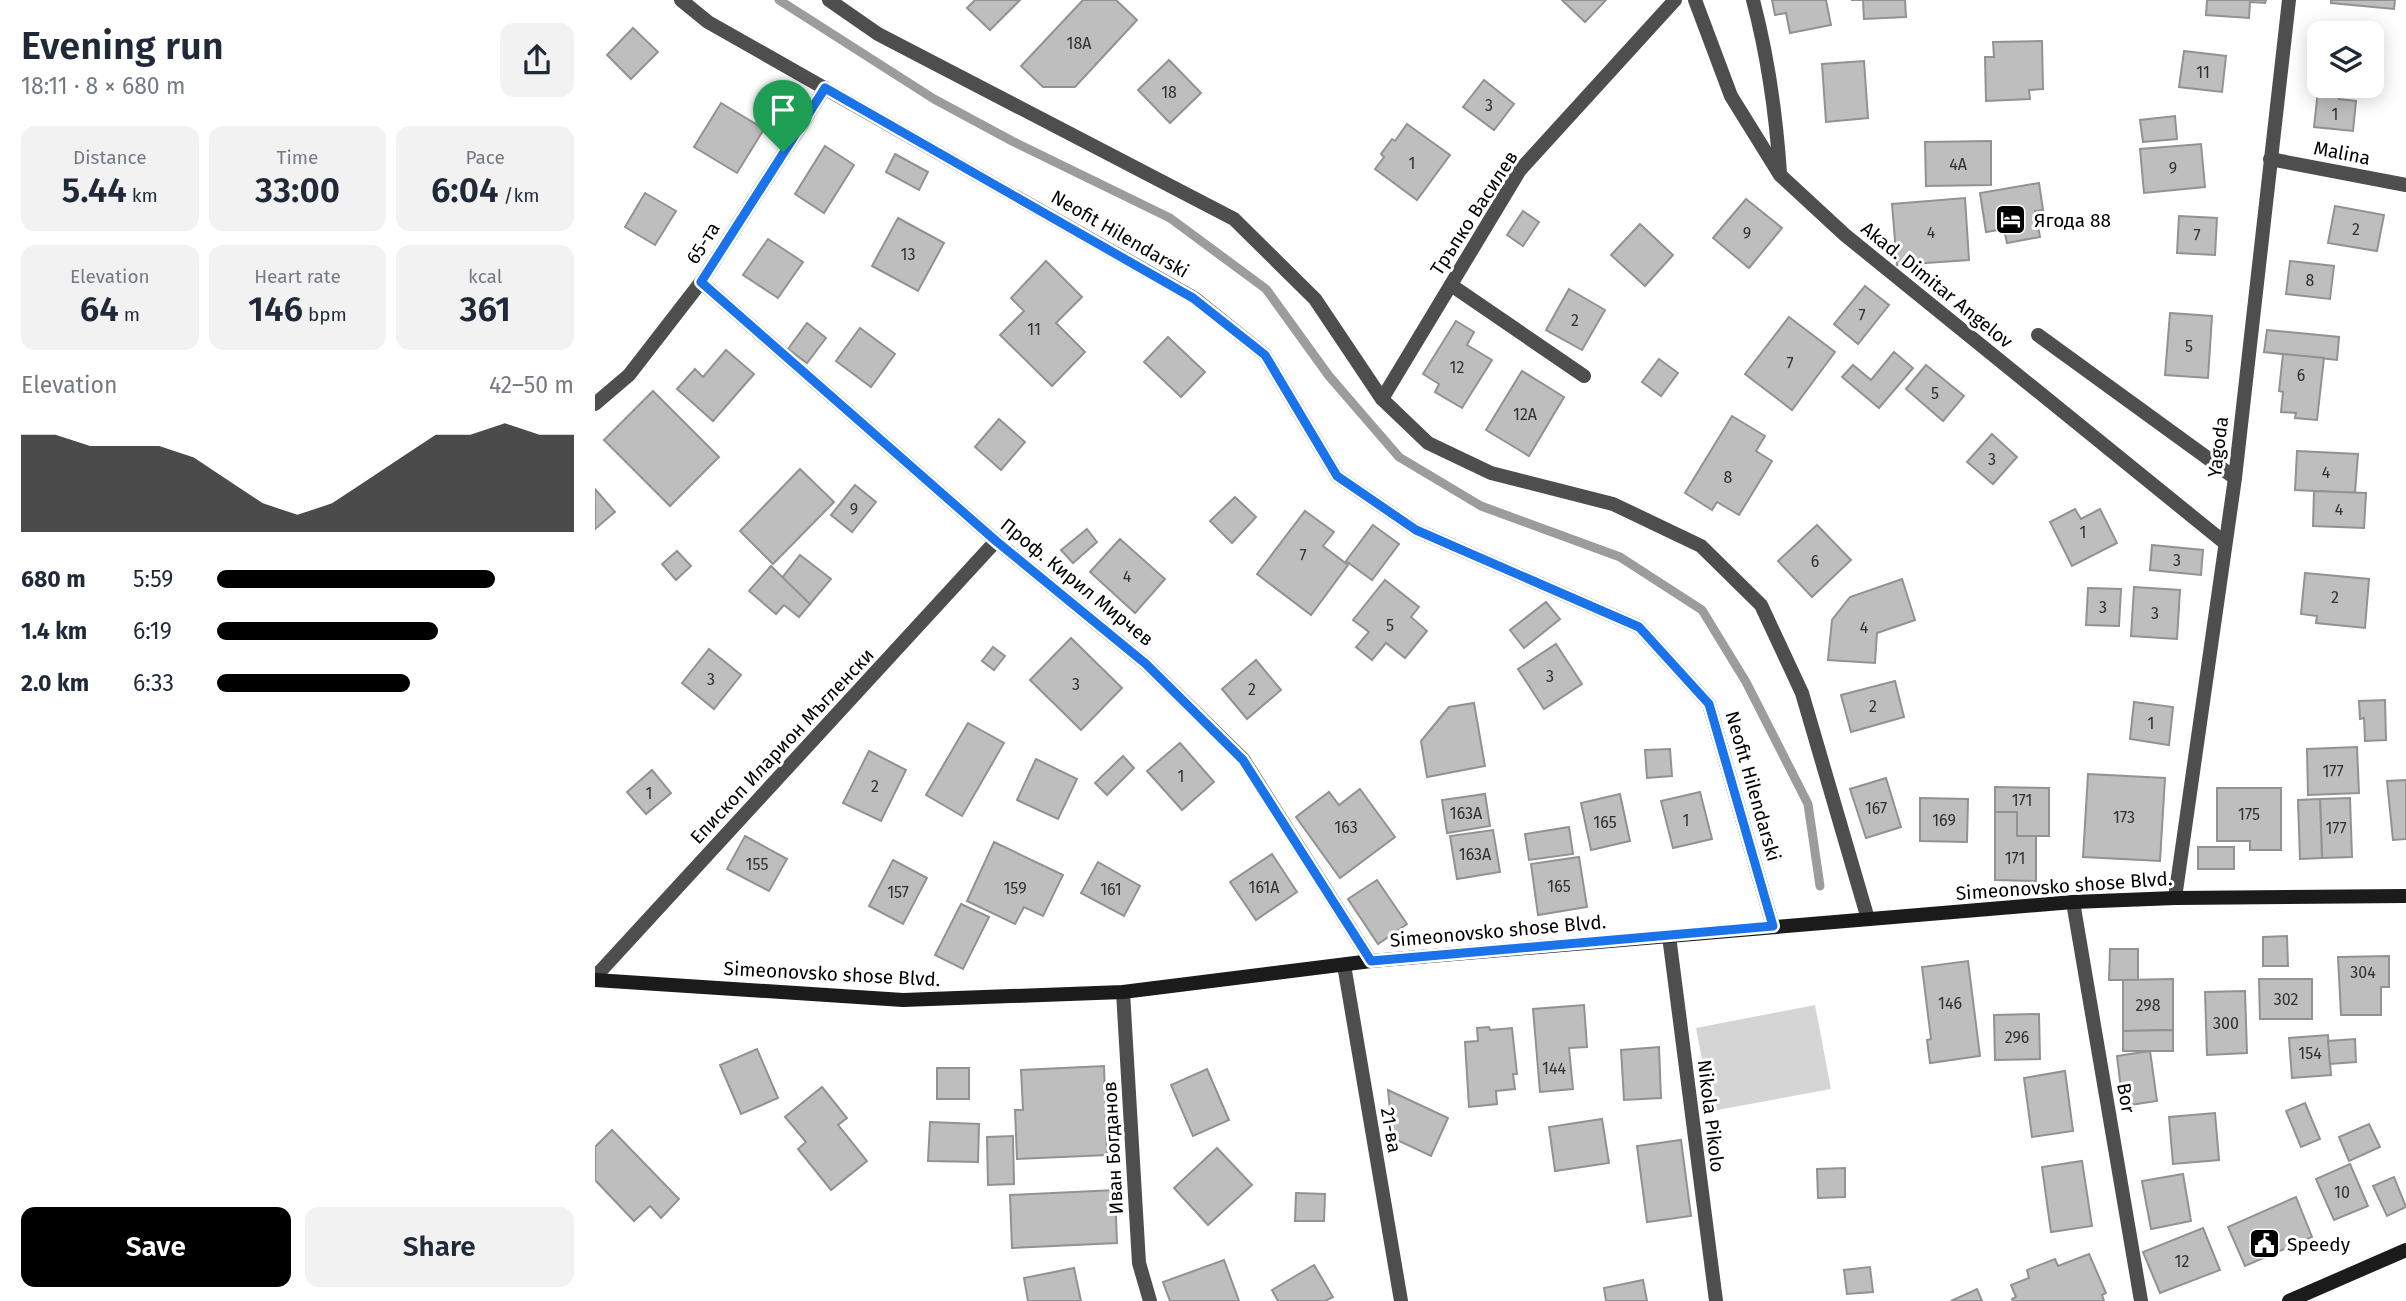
<!DOCTYPE html>
<meta charset="utf-8">
<style>
:root{--surface:#fff;--page:#f2f2f3;--text:#1f2937;--muted:#747a83;--accent:#000}
body{margin:0;font-family:"Fira Sans",sans-serif;background:var(--page);color:var(--text);height:100vh;display:flex;flex-direction:column;font-size:26px;white-space:nowrap}
*{box-sizing:border-box;margin:0}
p{font-size:23px;color:var(--muted)}
.icon{flex:none;width:38px;height:38px;fill:none;stroke:currentColor;stroke-width:2;stroke-linecap:round;stroke-linejoin:round}
.map{position:relative;flex:1;overflow:hidden}
.details{display:flex;flex-direction:column;background:var(--surface);width:595px}
.details>*{flex:none}
.tools{position:absolute;left:1712px;top:21px;display:grid;gap:14px}
.tools a{display:grid;place-items:center;width:77px;height:77px;border-radius:14px;background:var(--surface);box-shadow:0 4px 18px #0003;font-size:35px}
.pin{position:absolute;display:grid;place-items:center;width:60px;height:60px;color:#fff;margin:-72px -30px;border-radius:50% 50% 50% 0;rotate:-45deg;box-shadow:0 0 7px #0007}
.pin .icon{rotate:45deg}
.round{display:grid;place-items:center;flex:none;width:74px;height:74px;border-radius:14px;background:var(--page)}
.head{display:flex;align-items:center;justify-content:space-between;height:119px;padding:0 21px}
h1{font-size:38px;font-weight:600;line-height:52px}
.metrics{display:grid;grid-template-columns:repeat(3,1fr);gap:10px;height:119px;padding:7px 21px}
.metrics div{display:grid;align-content:center;border-radius:14px;background:var(--page);text-align:center}
.metrics b{font-size:35px;font-weight:600}
.metrics small{font-size:19px;font-weight:400}
.metrics p{font-size:19px}
.chart{height:196px;padding:14px 21px}
.chart p{display:flex;justify-content:space-between}
.chart svg{width:100%;height:126px;margin-top:7px;fill:var(--accent);opacity:.7}
.primary-button{display:flex;gap:14px;margin-top:auto;padding:14px 21px}
.primary-button a{flex:1;height:80px;border-radius:14px;background:var(--accent);color:#fff;font-size:28px;font-weight:600;line-height:80px;text-align:center}
.primary-button a+a{background:var(--page);color:var(--text)}
ul{padding:0 21px;list-style:none;font-size:23px}
li{display:grid;grid-template-columns:112px 84px 1fr;align-items:center;height:52px}
li i{height:18px;border-radius:9px;background:var(--accent)}
main{display:flex;flex:1;min-height:0}
.map>svg:first-child{display:block}
.green{fill:#d5d5d5}
.lines{fill:none;stroke-linecap:round;stroke-linejoin:round}
.stream{stroke:#9c9c9c;stroke-width:9}
.building{fill:#bebebe;stroke:#929292;stroke-width:2}
.lane{stroke:#4e4e4e;stroke-width:14}
.street{stroke:#4e4e4e;stroke-width:14}
.secondary{stroke:#1b1b1b;stroke-width:14}
.route-casing{stroke:#fff;stroke-width:14}
.route{stroke:#1a73e8;stroke-width:9}
.labels{text-anchor:middle;dominant-baseline:central;stroke-width:6;stroke-linejoin:round;paint-order:stroke}
.number-label{font-size:16px;fill:#303030}
.street-label{font-size:19px;fill:#000;stroke:#fff}
.poi-label{font-size:19px;fill:#000;stroke:#fff;text-anchor:start}
</style>
<main>
<section class="details">
<div class="head"><div><h1>Evening run</h1><p>18:11 · 8 × 680 m</p></div><a class="round"><svg class="icon" aria-label="share" viewBox="0 0 24 24"><path d="M12 15V3M7 8l5-5 5 5M5 13v7h14v-7"/></svg></a></div>
<div class="metrics">
<div><p>Distance</p><b>5.44<small> km</small></b></div>
<div><p>Time</p><b>33:00</b></div>
<div><p>Pace</p><b>6:04<small> /km</small></b></div>
</div>
<div class="metrics">
<div><p>Elevation</p><b>64<small> m</small></b></div>
<div><p>Heart rate</p><b>146<small> bpm</small></b></div>
<div><p>kcal</p><b>361</b></div>
</div>
<div class="chart"><p><span>Elevation</span>42–50 m</p>
<svg viewBox="0 0 160 44" preserveAspectRatio="none"><path d="M0 44V10L10 10L20 14L30 14L40 14L50 18L60 26L70 34L80 38L90 34L100 26L110 18L120 10L130 10L140 6L150 10L160 10V44z"/></svg>
</div>
<ul>
<li><b>680 m</b>5:59<i style="width:78%"></i></li>
<li><b>1.4 km</b>6:19<i style="width:62%"></i></li>
<li><b>2.0 km</b>6:33<i style="width:54%"></i></li>
</ul>
<div class="primary-button"><a>Save</a><a>Share</a></div>
</section>
<div class="map">
<svg width="1811" height="1301" viewBox="0 0 1811 1301">
<rect width="100%" height="100%" fill="#fff"/>
<polygon class="green" points="1220,1005 1236,1089 1117,1111 1101,1028"/>
<g class="lines">
<polyline class="stream" points="184,0 339,99 417,141 575,218 671,289 734,376 804,457 886,506 1025,557 1107,610 1151,682 1213,804 1225,886"/>
</g>
<g class="building">
<polygon points="380,0 425,0 395,30 372,8"/>
<polygon points="488,0 521,0 542,20 480,87 448,87 426,66"/>
<polygon points="967,0 1011,0 990,22"/>
<polygon points="1177,0 1231,0 1236,25 1195,33 1191,13 1180,15"/>
<polygon points="1256,0 1310,0 1311,17 1269,19 1268,0"/>
<polygon points="1612,0 1671,0 1670,3 1655,2 1654,18 1611,15"/>
<polygon points="1736,0 1800,0 1799,9 1736,3"/>
<polygon points="38,28 63,52 36,79 12,55"/>
<polygon points="1447,41 1448,89 1434,90 1435,99 1391,101 1390,57 1399,57 1398,42"/>
<polygon points="1589,51 1631,56 1627,92 1584,87"/>
<polygon points="574,60 606,93 575,123 543,90"/>
<polygon points="1269,61 1273,118 1231,122 1227,64"/>
<polygon points="889,80 919,104 899,130 868,107"/>
<polygon points="1724,81 1724,86 1745,86 1744,99 1761,101 1758,131 1719,127"/>
<polygon points="126,103 169,129 142,173 99,147"/>
<polygon points="1580,116 1582,139 1548,142 1545,120"/>
<polygon points="812,124 855,155 822,200 780,169 789,157 786,154 797,139 800,141"/>
<polygon points="1396,141 1396,185 1331,186 1330,142"/>
<polygon points="1606,144 1610,187 1549,193 1545,149"/>
<polygon points="230,146 259,165 229,213 200,194"/>
<polygon points="300,154 333,172 324,190 291,172"/>
<polygon points="1444,183 1448,210 1440,211 1445,237 1412,243 1409,229 1391,232 1385,193"/>
<polygon points="50,193 81,211 60,245 30,227"/>
<polygon points="1370,198 1374,260 1302,265 1297,204"/>
<polygon points="1151,199 1187,228 1154,268 1118,238"/>
<polygon points="1740,206 1789,215 1782,251 1733,243"/>
<polygon points="928,211 944,222 928,246 912,235"/>
<polygon points="1584,216 1622,218 1620,255 1582,253"/>
<polygon points="303,218 349,243 323,291 277,266"/>
<polygon points="1045,224 1078,255 1050,286 1016,255"/>
<polygon points="173,239 208,262 183,298 148,275"/>
<polygon points="451,261 487,297 461,323 490,352 457,386 405,335 429,311 416,298"/>
<polygon points="1695,261 1739,266 1735,299 1691,294"/>
<polygon points="1270,286 1294,305 1263,344 1239,324"/>
<polygon points="974,289 1010,310 987,350 951,330"/>
<polygon points="1575,313 1617,316 1613,378 1570,375"/>
<polygon points="1194,317 1240,352 1197,410 1150,374"/>
<polygon points="861,321 879,332 872,345 897,360 867,408 840,392 844,384 828,374"/>
<polygon points="212,323 231,338 212,363 193,349"/>
<polygon points="265,328 300,354 276,387 241,361"/>
<polygon points="1672,330 1744,337 1742,360 1669,352"/>
<polygon points="573,337 610,372 586,397 549,362"/>
<polygon points="131,350 159,374 118,421 82,389 100,369 108,377"/>
<polygon points="1299,352 1318,368 1284,408 1247,377 1258,365 1276,380"/>
<polygon points="1688,354 1729,358 1722,420 1700,418 1701,413 1686,412 1688,392 1684,391"/>
<polygon points="1064,359 1083,373 1066,396 1047,382"/>
<polygon points="1331,365 1369,396 1348,421 1311,389"/>
<polygon points="927,371 969,397 934,456 891,430"/>
<polygon points="58,391 124,457 75,506 9,440"/>
<polygon points="1137,416 1170,436 1161,451 1177,461 1144,515 1122,502 1117,510 1090,493"/>
<polygon points="404,419 430,442 406,470 380,447"/>
<polygon points="1397,434 1422,457 1398,484 1372,462"/>
<polygon points="1702,451 1763,454 1760,493 1700,490"/>
<polygon points="205,469 239,502 178,564 145,531"/>
<polygon points="260,485 281,502 257,532 236,515"/>
<polygon points="0,489 20,512 0,529"/>
<polygon points="1719,491 1771,493 1769,528 1718,526"/>
<polygon points="640,497 661,517 637,543 615,521"/>
<polygon points="1480,509 1486,519 1505,509 1522,543 1477,566 1455,522"/>
<polygon points="710,511 739,532 728,546 753,565 716,615 662,574"/>
<polygon points="778,525 804,544 777,580 751,561"/>
<polygon points="1222,525 1256,560 1217,597 1183,561"/>
<polygon points="492,529 502,542 478,563 466,550"/>
<polygon points="525,539 570,579 540,613 495,572"/>
<polygon points="1557,545 1608,550 1606,575 1555,570"/>
<polygon points="82,551 96,566 81,580 67,564"/>
<polygon points="205,555 236,579 215,604 187,578"/>
<polygon points="176,566 215,604 204,617 189,605 181,614 154,591"/>
<polygon points="1710,573 1774,579 1770,628 1721,623 1722,616 1706,614"/>
<polygon points="1307,579 1320,620 1282,633 1280,663 1233,660 1237,620 1255,597"/>
<polygon points="790,580 824,607 816,617 832,631 810,658 791,643 777,660 761,647 774,632 758,620"/>
<polygon points="1539,587 1585,590 1582,639 1536,636"/>
<polygon points="1493,588 1526,589 1524,626 1491,625"/>
<polygon points="951,602 965,619 929,648 915,630"/>
<polygon points="476,638 527,688 486,730 435,680"/>
<polygon points="961,644 987,684 949,709 923,669"/>
<polygon points="398,647 410,656 399,670 387,661"/>
<polygon points="114,649 146,675 119,709 87,683"/>
<polygon points="661,660 686,690 652,719 627,689"/>
<polygon points="1300,681 1309,717 1256,732 1246,695"/>
<polygon points="1790,700 1791,740 1770,741 1769,718 1765,719 1764,701"/>
<polygon points="1539,702 1578,707 1574,745 1535,739"/>
<polygon points="879,703 890,766 832,777 826,741 854,707"/>
<polygon points="373,723 409,743 367,816 331,795"/>
<polygon points="585,743 619,782 587,810 552,771"/>
<polygon points="1762,747 1764,793 1713,795 1712,749"/>
<polygon points="1075,749 1077,776 1052,778 1050,750"/>
<polygon points="274,751 311,770 286,821 248,803"/>
<polygon points="528,756 539,768 512,795 500,783"/>
<polygon points="441,759 482,779 463,819 422,800"/>
<polygon points="57,770 76,793 51,814 32,792"/>
<polygon points="1493,774 1570,778 1565,861 1488,857"/>
<polygon points="1291,778 1306,827 1271,838 1255,789"/>
<polygon points="1811,780 1811,839 1798,840 1792,781"/>
<polygon points="1400,787 1454,788 1454,836 1422,836 1422,812 1400,812"/>
<polygon points="1622,788 1686,788 1686,850 1655,850 1655,841 1622,841"/>
<polygon points="765,789 800,837 745,878 701,817 734,792 744,805"/>
<polygon points="1105,792 1117,839 1078,848 1066,801"/>
<polygon points="890,794 895,826 852,833 847,800"/>
<polygon points="1025,794 1035,841 996,850 986,803"/>
<polygon points="1325,798 1373,799 1372,842 1325,841"/>
<polygon points="1755,798 1757,857 1727,858 1725,799"/>
<polygon points="1725,799 1727,858 1705,859 1703,800"/>
<polygon points="1400,812 1422,812 1422,836 1441,836 1441,881 1400,880"/>
<polygon points="974,827 978,854 934,860 930,834"/>
<polygon points="898,830 905,872 862,879 855,836"/>
<polygon points="150,836 192,859 174,891 132,869"/>
<polygon points="399,842 468,875 448,916 429,907 420,924 372,901"/>
<rect x="1603" y="847" width="36" height="22"/>
<polygon points="677,854 702,892 661,920 635,882"/>
<polygon points="984,857 992,907 943,915 936,864"/>
<polygon points="298,860 332,878 308,924 274,906"/>
<polygon points="503,862 545,886 529,916 486,893"/>
<polygon points="782,880 812,924 783,944 753,899"/>
<polygon points="366,904 394,917 368,969 340,955"/>
<polygon points="1692,936 1693,966 1668,966 1668,937"/>
<polygon points="1515,949 1543,949 1543,980 1514,980"/>
<polygon points="1794,956 1794,987 1786,987 1786,1015 1746,1015 1743,957"/>
<polygon points="1373,961 1385,1056 1335,1063 1332,1040 1336,1039 1327,967"/>
<polygon points="1578,979 1578,1030 1528,1031 1528,980"/>
<polygon points="1664,979 1717,979 1717,1019 1665,1019"/>
<polygon points="1650,991 1652,1053 1612,1055 1610,992"/>
<polygon points="989,1005 992,1047 974,1048 978,1089 945,1092 938,1009"/>
<polygon points="1444,1014 1445,1059 1400,1060 1399,1015"/>
<polygon points="894,1027 895,1030 917,1028 922,1074 918,1074 920,1089 901,1091 902,1104 874,1107 870,1042 883,1041 882,1028"/>
<polygon points="1578,1030 1578,1051 1528,1051 1528,1031"/>
<polygon points="1733,1035 1736,1075 1697,1078 1694,1038"/>
<polygon points="1760,1039 1761,1062 1735,1064 1733,1041"/>
<polygon points="1064,1047 1066,1098 1029,1100 1026,1050"/>
<polygon points="162,1049 183,1098 146,1114 125,1065"/>
<polygon points="1555,1051 1562,1101 1528,1106 1522,1056"/>
<polygon points="509,1066 512,1155 422,1159 420,1110 428,1110 426,1070"/>
<rect x="342" y="1068" width="32" height="31"/>
<polygon points="612,1069 634,1120 598,1136 576,1085"/>
<polygon points="1470,1071 1478,1131 1437,1137 1429,1078"/>
<polygon points="227,1087 252,1118 243,1125 272,1161 236,1190 203,1149 211,1142 190,1117"/>
<polygon points="793,1090 853,1118 836,1156 798,1138"/>
<polygon points="1710,1103 1725,1139 1706,1147 1691,1111"/>
<polygon points="1620,1113 1624,1160 1578,1164 1574,1117"/>
<polygon points="1007,1119 1014,1163 960,1171 954,1127"/>
<polygon points="335,1122 384,1124 383,1162 333,1161"/>
<polygon points="1774,1124 1785,1147 1754,1161 1744,1137"/>
<polygon points="17,1130 84,1199 66,1218 55,1206 39,1221 0,1180 0,1147"/>
<polygon points="418,1136 419,1184 393,1185 392,1137"/>
<polygon points="1086,1140 1096,1216 1052,1222 1042,1146"/>
<polygon points="622,1148 657,1185 613,1225 579,1188"/>
<polygon points="1487,1161 1497,1226 1456,1232 1447,1167"/>
<polygon points="1755,1164 1773,1206 1739,1220 1721,1179"/>
<polygon points="1250,1168 1250,1197 1223,1198 1222,1169"/>
<polygon points="1588,1174 1596,1221 1556,1229 1547,1181"/>
<polygon points="1799,1177 1811,1207 1792,1216 1778,1186"/>
<polygon points="520,1190 522,1243 417,1248 415,1195"/>
<polygon points="701,1193 730,1194 729,1221 700,1221"/>
<polygon points="1701,1197 1717,1237 1650,1266 1633,1227"/>
<polygon points="1608,1228 1625,1270 1565,1293 1548,1252"/>
<polygon points="1494,1254 1511,1293 1507,1295 1509,1301 1418,1301 1417,1299 1421,1297 1416,1285 1434,1278 1432,1270 1460,1259 1463,1266"/>
<polygon points="629,1260 644,1301 575,1301 568,1282"/>
<polygon points="719,1265 738,1297 730,1301 683,1301 677,1290"/>
<polygon points="1275,1267 1278,1292 1252,1294 1249,1270"/>
<polygon points="479,1268 486,1301 433,1301 429,1278"/>
<polygon points="1048,1280 1052,1301 1011,1301 1009,1288"/>
<polygon points="1382,1289 1387,1301 1356,1301"/>
</g>
<g class="lines">
<polyline class="lane" points="856,285 989,376"/>
<g class="street">
<polyline points="86,0 113,22 599,298 670,355 742,476 821,530 1044,627 1114,704 1178,926"/>
<polyline points="234,0 283,34 639,219 720,299 787,399 833,443 896,473 1018,504 1106,546 1166,605 1207,693 1273,919"/>
<polyline points="1100,0 1136,96 1185,175 1250,235 1630,543"/>
<path d="M 1158,0 C 1173,57 1181,114 1185,173"/>
<polyline points="1675,159 1811,185"/>
<polyline points="106,282 401,541 551,664 648,759 776,961"/>
<polyline points="1443,335 1640,478"/>
<polyline points="787,399 925,170 1080,0"/>
<polyline points="0,404 34,375 106,282 230,88"/>
<polyline points="1580,898 1640,478 1694,0"/>
<polyline points="1478,902 1546,1301"/>
<polyline points="1074,936 1121,1301"/>
<polyline points="749,965 806,1301"/>
<polyline points="0,977 401,541"/>
<polyline points="528,992 544,1263 555,1301"/>
</g>
<g class="secondary">
<polyline points="0,980 308,1000 528,992 776,961 1478,902 1580,898 1811,896"/>
<polyline points="1694,1301 1811,1250"/>
</g>
</g>
<g class="lines">
<defs>
<polygon id="route" points="230,88 598,298 670,355 742,476 821,530 1044,627 1114,704 1178,926 776,961 648,760 551,664 401,541 106,282"/>
</defs>
<use href="#route" class="route-casing"/>
<use href="#route" class="route"/>
</g>
<defs>
<symbol id="hotel-square" viewBox="-11 -11 22 22"><rect x="-9" y="-9" width="18" height="18" rx="4" fill="#000" stroke="#fff"/><path d="M-6-4.5h1.5V1H6V5H4.5V3h-9V5H-6ZM-4 0a1.8 1.8 0 1 1 3.6 0ZM.5 0V-2.5h3Q6-2.5 6 0Z" fill="#fff"/></symbol>
<symbol id="civic-square" viewBox="-11 -11 22 22"><rect x="-9" y="-9" width="18" height="18" rx="4" fill="#000" stroke="#fff"/><path d="M-.6-6.5H3V-4.5H.6V-3L4-1V1h2V6H-6V1h2V-1L-.6-3ZM-1.2 2.5V6h2.4V2.5Z" fill="#fff"/></symbol>
</defs>
<g fill-rule="evenodd">
<use href="#hotel-square" x="1398" y="202" width="35" height="35"/>
<use href="#civic-square" x="1652" y="1226" width="35" height="35"/>
</g>
<g class="labels">
<g class="number-label">
<text x="484" y="43">18А</text>
<text x="1608" y="72">11</text>
<text x="574" y="92">18</text>
<text x="894" y="105">3</text>
<text x="1740" y="114">1</text>
<text x="817" y="163">1</text>
<text x="1363" y="164">4А</text>
<text x="1578" y="168">9</text>
<text x="1761" y="229">2</text>
<text x="1336" y="232">4</text>
<text x="1152" y="233">9</text>
<text x="1602" y="235">7</text>
<text x="313" y="254">13</text>
<text x="1715" y="280">8</text>
<text x="1267" y="315">7</text>
<text x="980" y="320">2</text>
<text x="439" y="329">11</text>
<text x="1594" y="346">5</text>
<text x="1195" y="363">7</text>
<text x="862" y="367">12</text>
<text x="1706" y="375">6</text>
<text x="1340" y="393">5</text>
<text x="930" y="414">12А</text>
<text x="1397" y="459">3</text>
<text x="1731" y="472">4</text>
<text x="1133" y="477">8</text>
<text x="259" y="509">9</text>
<text x="1744" y="509">4</text>
<text x="1488" y="532">1</text>
<text x="708" y="555">7</text>
<text x="1582" y="560">3</text>
<text x="1220" y="561">6</text>
<text x="532" y="576">4</text>
<text x="1740" y="597">2</text>
<text x="1508" y="607">3</text>
<text x="1560" y="613">3</text>
<text x="795" y="625">5</text>
<text x="1269" y="627">4</text>
<text x="955" y="676">3</text>
<text x="116" y="679">3</text>
<text x="481" y="684">3</text>
<text x="657" y="689">2</text>
<text x="1278" y="706">2</text>
<text x="1556" y="723">1</text>
<text x="1738" y="771">177</text>
<text x="586" y="776">1</text>
<text x="280" y="786">2</text>
<text x="54" y="793">1</text>
<text x="1427" y="800">171</text>
<text x="1281" y="808">167</text>
<text x="871" y="813">163А</text>
<text x="1654" y="814">175</text>
<text x="1529" y="817">173</text>
<text x="1091" y="820">1</text>
<text x="1349" y="820">169</text>
<text x="1010" y="822">165</text>
<text x="751" y="827">163</text>
<text x="1741" y="828">177</text>
<text x="880" y="854">163А</text>
<text x="1420" y="858">171</text>
<text x="162" y="864">155</text>
<text x="964" y="886">165</text>
<text x="669" y="887">161А</text>
<text x="420" y="888">159</text>
<text x="516" y="889">161</text>
<text x="303" y="892">157</text>
<text x="1768" y="972">304</text>
<text x="1691" y="999">302</text>
<text x="1355" y="1003">146</text>
<text x="1553" y="1005">298</text>
<text x="1631" y="1023">300</text>
<text x="1422" y="1037">296</text>
<text x="1715" y="1053">154</text>
<text x="959" y="1068">144</text>
<text x="1747" y="1192">10</text>
<text x="1587" y="1261">12</text>
</g>
<g class="street-label">
<text transform="translate(1747 153) rotate(11)">Malina</text>
<text transform="translate(879 213) rotate(-57)">Тръпко Василев</text>
<text transform="translate(525 234) rotate(30)">Neofit Hilendarski</text>
<text transform="translate(108 243) rotate(-58)">65-та</text>
<text transform="translate(1342 285) rotate(39)">Akad. Dimitar Angelov</text>
<text transform="translate(1623 447) rotate(-83)">Yagoda</text>
<text transform="translate(482 582) rotate(39)">Проф. Кирил Мирчев</text>
<text transform="translate(187 746) rotate(-47)">Епископ Иларион Мъгленски</text>
<text transform="translate(1158 786) rotate(74)">Neofit Hilendarski</text>
<text transform="translate(1469 886) rotate(-4)">Simeonovsko shose Blvd.</text>
<text transform="translate(903 931) rotate(-5)">Simeonovsko shose Blvd.</text>
<text transform="translate(237 974) rotate(3)">Simeonovsko shose Blvd.</text>
<text transform="translate(1531 1098) rotate(80)">Bor</text>
<text transform="translate(1116 1116) rotate(83)">Nikola Pikolo</text>
<text transform="translate(796 1130) rotate(80)">21-ва</text>
<text transform="translate(518 1148) rotate(-93)">Иван Богданов</text>
</g>
<g class="poi-label">
<text x="1439" y="220">Ягода 88</text>
<text x="1692" y="1244">Speedy</text>
</g>
</g>
</svg>
<div class="tools">
<a><svg class="icon" aria-label="layers" viewBox="0 0 24 24"><path d="M12 4l9 5-9 5-9-5zM3 14l9 5 9-5"/></svg></a>
</div>
<div class="pin" style="left:188px;top:152px;background:#1e9e55"><svg class="icon" aria-label="arrive" viewBox="0 0 24 24"><path d="M6 21V4h12l-3 4 3 4H6"/></svg></div>
</div>
</main>
